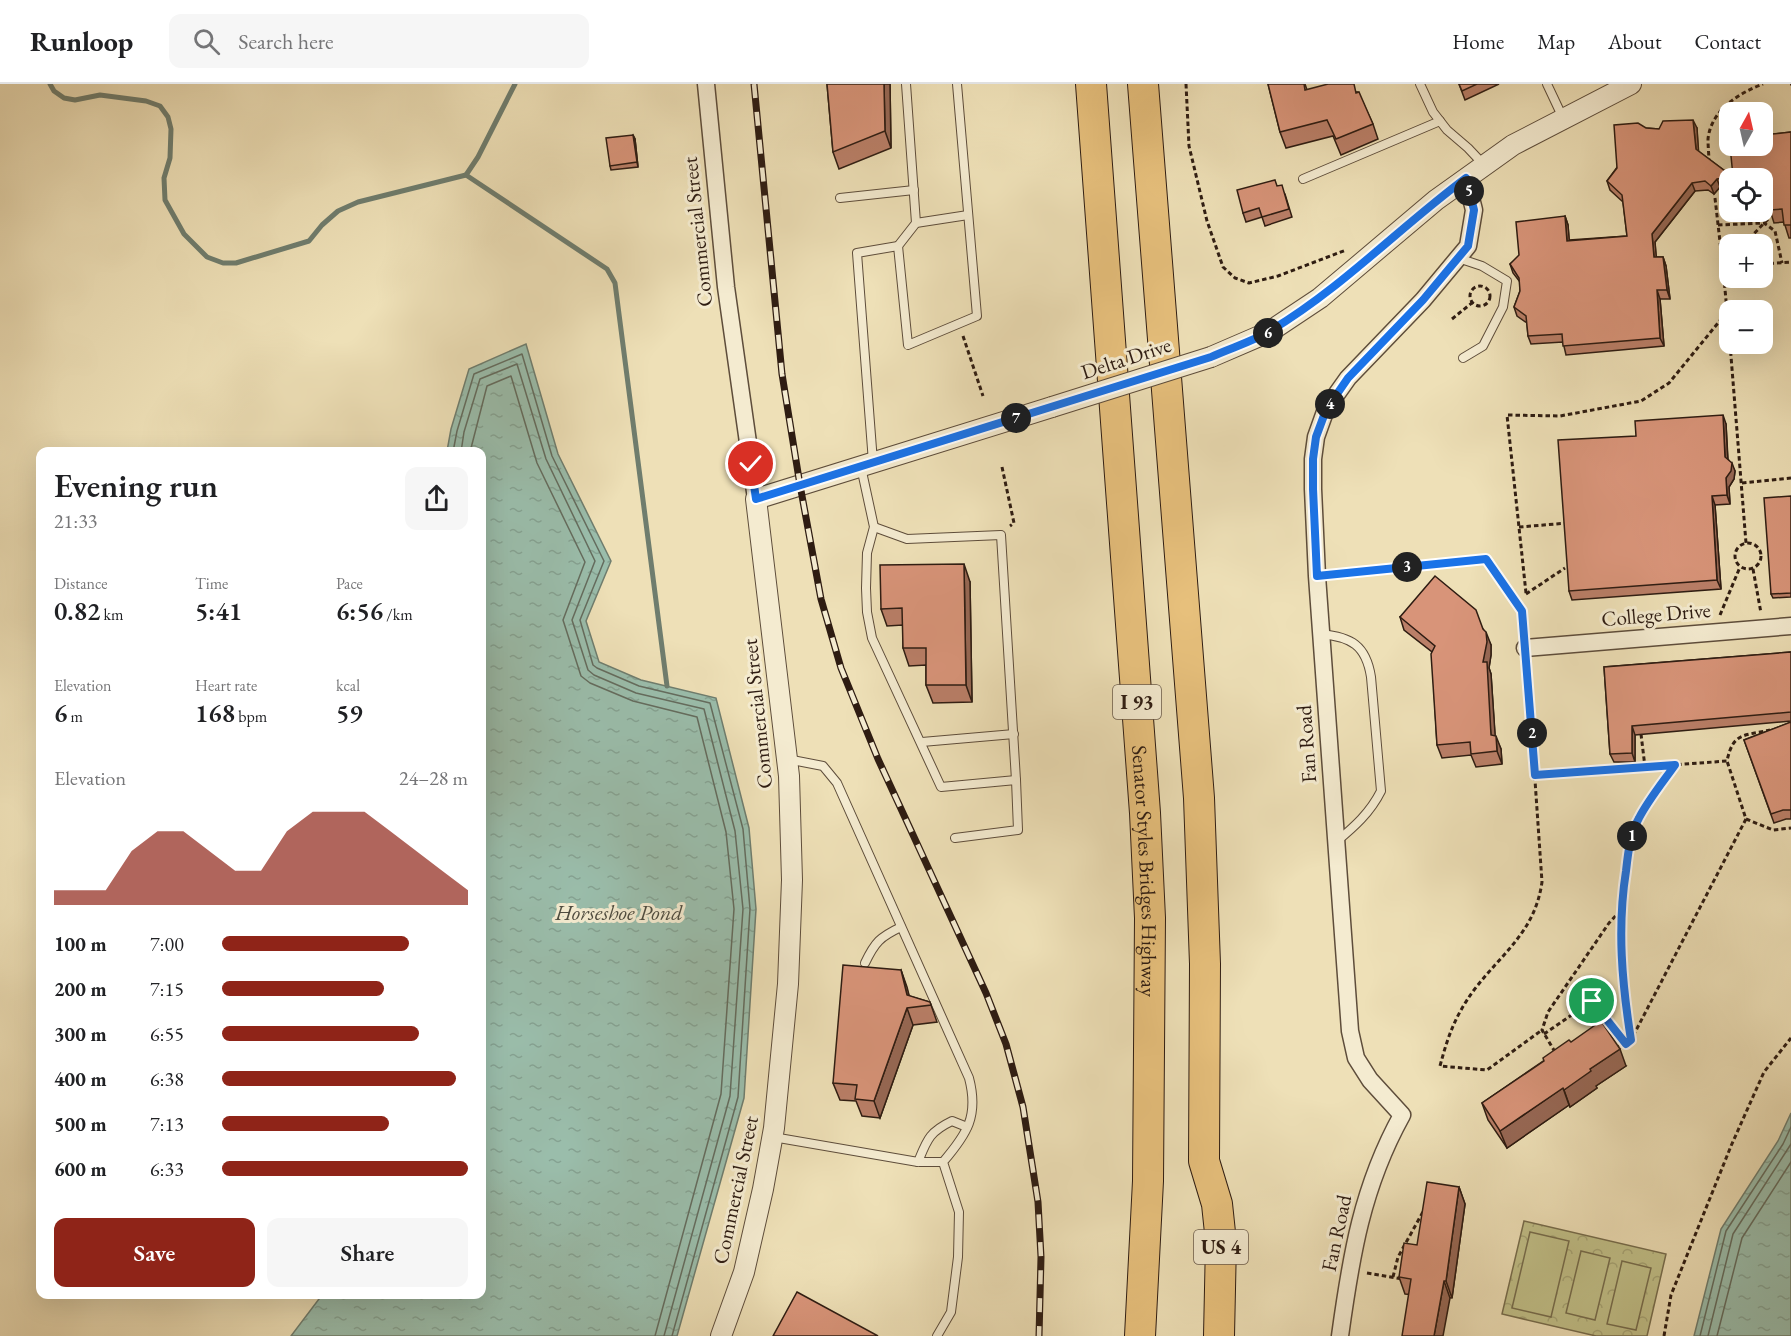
<!DOCTYPE html>
<meta charset="utf-8">
<style>
:root{--surface:#fff;--page:#f6f6f6;--text:#202124;--muted:#757577;--line:#e0e0e0;--accent:#8f2418}
body{margin:0;font-family:"EB Garamond",serif;background:var(--page);color:var(--text);height:100vh;display:flex;flex-direction:column;font-size:22px;white-space:nowrap}
*{box-sizing:border-box;margin:0}
p{font-size:20px;color:var(--muted)}
.icon{flex:none;width:33px;height:33px;fill:none;stroke:currentColor;stroke-width:2;stroke-linecap:round;stroke-linejoin:round}
.map{position:relative;flex:1;overflow:hidden}
.sheet{position:absolute;left:36px;top:363px;width:450px;height:852px;display:flex;flex-direction:column;background:var(--surface);border-radius:12px;box-shadow:0 6px 24px #0002}
.sheet>*{flex:none}
.needle{width:39px;rotate:8deg}
.tools{position:absolute;left:1719px;top:18px;display:grid;gap:12px}
.tools a{display:grid;place-items:center;width:54px;height:54px;border-radius:12px;background:var(--surface);box-shadow:0 6px 24px #0002;font-size:30px}
.pin{position:absolute;display:grid;place-items:center;width:51px;height:51px;color:#fff;margin:-26px;border:3px solid #fff;border-radius:50%;box-shadow:0 2px 6px #0007}
.km{position:absolute;width:30px;height:30px;margin:-15px;border-radius:50%;background:#222;color:#fff;font-size:16px;line-height:30px;text-align:center}
.round{display:grid;place-items:center;flex:none;width:63px;height:63px;border-radius:12px;background:var(--page)}
.overview{display:flex;align-items:center;justify-content:space-between;height:102px;padding:0 18px}
h1{font-size:33px;font-weight:600;line-height:45px}
.metrics{display:grid;grid-template-columns:repeat(3,1fr);gap:9px;height:102px;padding:6px 18px}
.metrics div{display:grid;align-content:center}
.metrics b{font-size:26px;font-weight:600}
.metrics small{font-size:16px;font-weight:400}
.metrics p{font-size:16px}
.chart{height:168px;padding:12px 18px}
.chart p{display:flex;justify-content:space-between}
.chart svg{width:100%;height:108px;margin-top:6px;fill:var(--accent);opacity:.7}
.button{display:flex;gap:12px;margin-top:auto;padding:12px 18px}
.button a{flex:1;height:69px;border-radius:12px;background:var(--accent);color:#fff;font-size:24px;font-weight:600;line-height:69px;text-align:center}
.button a+a{background:var(--page);color:var(--text)}
ul{padding:0 18px;list-style:none;font-size:20px}
li{display:grid;grid-template-columns:96px 72px 1fr;align-items:center;height:45px}
li i{height:15px;border-radius:8px;background:var(--accent)}
header{display:flex;align-items:center;gap:36px;box-sizing:border-box;height:84px;padding:0 30px;background:var(--surface);border-bottom:2px solid var(--line)}
header strong{font-size:28px}
nav{display:flex;gap:33px;margin-inline-start:auto;font-size:21px}
.search{width:420px;height:54px;background:var(--page);display:flex;align-items:center;gap:15px;box-sizing:border-box;padding:0 21px;border-radius:12px;color:var(--muted);font-size:22px}
.map>svg:first-child{display:block}
.park{fill:url(#park-crowns);stroke:#786e4e;stroke-width:1.5}
.garden{fill:#c1c089;stroke:#786e4e;stroke-width:1.5}
.water{fill:url(#water-ripples);stroke:#6f7d6e;stroke-width:1.5}
.lines{fill:none;stroke-linecap:round;stroke-linejoin:round}
.shore{stroke:#646c5e;stroke-width:1.5}
.stream{stroke:#6f7d6e;stroke-width:5}
.service-casing{stroke:#5e4d3b;stroke-width:10}
.minor-casing{stroke:#5e4d3b;stroke-width:19}
.tertiary-casing{stroke:#5e4d3b;stroke-width:22}
.motorway-casing{stroke:#2e1c12;stroke-width:32}
.path{stroke:#2e1c12;stroke-width:3;stroke-dasharray:4.5 3;stroke-linecap:butt}
.service{stroke:#f4ebd0;stroke-width:8}
.minor{stroke:#f4ebd0;stroke-width:16}
.tertiary{stroke:#f4ebd0;stroke-width:20}
.motorway{stroke:#e7c07c;stroke-width:30}
.rail-casing{stroke:#2e1c12;stroke-width:7}
.rail{stroke:#f4ebd0;stroke-width:4.5;stroke-dasharray:14;stroke-linecap:butt}
.tertiary-bridge-casing{stroke:#5e4d3b;stroke-width:22;stroke-linecap:butt}
.tertiary-bridge{stroke:#f4ebd0;stroke-width:20}
.wall{fill:#ba7f68;stroke:#2e1c12;stroke-width:1.5}
.shaded-wall{fill:#976855;stroke:#2e1c12;stroke-width:1.5}
.building{fill:#d89479;stroke:#2e1c12;stroke-width:1.5}
.route-casing{stroke:#fff;stroke-width:12}
.route{stroke:#1a73e8;stroke-width:8}
.labels{text-anchor:middle;dominant-baseline:central;stroke-width:6;stroke-linejoin:round;paint-order:stroke}
.shield{fill:#f4ebd0;stroke:#695a4b;stroke-width:1.5}
.shield-label{font-size:20px;font-weight:bold;fill:#2e1c12}
.street-label{font-size:21px;fill:#2e1c12;stroke:#f4ebd0}
.water-label{font-size:22px;font-style:italic;fill:#4e4c40;stroke:#f4ebd0}
</style>
<header>
<strong>Runloop</strong>
<div class="search"><svg class="icon" aria-label="search" viewBox="0 0 24 24"><circle cx="10" cy="10" r="6"/><path d="M15 15l6 6"/></svg>Search here</div>
<nav><a>Home</a><a>Map</a><a>About</a><a>Contact</a></nav>
</header>
<div class="map">
<svg width="1791" height="1252" viewBox="0 0 1791 1252">
<defs>
<pattern id="park-crowns" width="20" height="18" patternUnits="userSpaceOnUse" patternTransform="scale(1.5)"><rect width="20" height="18" fill="#c1c089"/><path d="M2 6a3 3 0 1 1 6 0M12 15a3 3 0 1 1 6 0" fill="none" stroke="#a6a475"/></pattern>
<pattern id="water-ripples" width="26" height="14" patternUnits="userSpaceOnUse" patternTransform="scale(1.5)"><rect width="26" height="14" fill="#9abdab"/><path d="M2 4q2-2 4 0t4 0M15 11q2-2 4 0t4 0" fill="none" stroke="#85a292"/></pattern>
</defs>
<rect width="100%" height="100%" fill="#eee0b7"/>
<filter id="stains"><feTurbulence type="fractalNoise" baseFrequency=".00333" numOctaves="4"/><feColorMatrix values="0 0 0 0 .2 0 0 0 0 .09 0 0 0 0 .02 0 0 0 .5 -.17"/></filter>
<radialGradient id="worn" r=".72"><stop offset=".6" stop-color="#630" stop-opacity="0"/><stop offset="1" stop-color="#630" stop-opacity=".3"/></radialGradient>
<polygon class="park" points="1524,1137 1666,1170 1647,1252 1596,1252 1502,1230"/>
<g class="garden">
<polygon points="1530,1148 1569,1157 1551,1233 1512,1224"/>
<polygon points="1581,1167 1610,1174 1595,1236 1566,1229"/>
<polygon points="1622,1177 1651,1184 1636,1246 1607,1240"/>
</g>
<g class="water">
<polygon points="526,260 558,370 611,477 586,537 599,578 641,596 716,614 749,744 756,825 744,1014 677,1252 291,1252 322,1211 482,1210 482,368 447,367 451,345 469,285"/>
<polygon points="1791,1029 1791,1252 1694,1252 1721,1145 1778,1057"/>
</g>
<g class="lines">
<g class="shore">
<polyline points="453,368 457,347 474,290 522,270 552,372 604,477 580,536 593,581 597,584 639,602 710,619 743,745 750,825 738,1013 672,1252"/>
<polyline points="461,368 464,348 480,295 517,280 546,375 595,477 572,536 588,586 594,591 636,609 704,625 735,747 743,825 730,1012 664,1252"/>
<polyline points="470,368 487,302 511,292 537,379 585,478 563,536 581,592 590,599 633,617 697,633 726,748 734,825 721,1010 655,1252"/>
<polyline points="1700,1252 1726,1147 1783,1060 1791,1043"/>
<polyline points="1708,1252 1733,1150 1791,1060"/>
<polyline points="1717,1252 1742,1154 1791,1078"/>
</g>
<g class="stream">
<polyline points="50,0 54,7 64,14 75,16 100,11 146,17 160,22 168,33 171,45 170,74 164,94 165,116 184,150 207,173 223,179 236,179 309,157 322,141 338,127 358,118 466,91 478,73 515,0"/>
<polyline points="466,91 607,185 615,199 667,602"/>
</g>
<defs>
<g id="service">
<polyline points="1420,0 1433,28 1447,46 1468,64 1484,81"/>
<polyline points="1547,0 1563,34"/>
<polyline points="1303,95 1440,37"/>
<polyline points="840,114 914,106"/>
<polyline points="916,139 968,131"/>
<polyline points="898,162 916,139 906,0"/>
<polyline points="1458,174 1482,182 1507,197 1503,223 1483,262 1463,274"/>
<polyline points="873,378 857,169 898,162 908,261 977,232 957,0"/>
<polyline points="861,383 874,443 867,469 866,504 867,528 872,554 941,703 1016,696 1018,746 955,754"/>
<polyline points="874,443 907,455 1001,451 1016,696"/>
<polyline points="1317,492 1486,475 1522,527 1525,564"/>
<path d="M 1321,550 C 1351,553 1366,561 1371,593 L 1381,707 C 1370,729 1354,743 1336,758"/>
<polyline points="922,658 1014,650"/>
<path d="M 787,675 L 823,682 L 837,699 L 969,994 C 979,1032 967,1050 943,1078 L 959,1128 L 958,1173 L 951,1228 L 937,1252"/>
<path d="M 865,879 C 875,858 880,853 901,843"/>
<polyline points="773,1053 918,1078 943,1078"/>
<path d="M 918,1078 C 927,1056 929,1048 952,1037 L 967,1043"/>
</g>
<g id="minor">
<polyline points="706,0 726,203 756,415"/>
<polyline points="1525,564 1791,542"/>
<path d="M 1340,1252 C 1351,1172 1362,1103 1402,1031 L 1370,996 L 1356,974 L 1350,947 L 1317,492 L 1313,405 L 1313,375 L 1316,353 L 1326,325 L 1348,294 L 1423,216 L 1468,162 L 1474,126 L 1466,94"/>
</g>
<g id="tertiary">
<polyline points="1211,273 1269,248 1320,214 1436,116 1513,61 1631,0"/>
<polyline points="721,1252 744,1188 763,1105 774,1044 788,900 792,796 789,692 756,415 1052,323"/>
</g>
<g id="motorway">
<path id="s1" d="M 1091,0 L 1145,729 L 1150,834 L 1148,1097 L 1140,1252"/>
<polyline points="1143,0 1199,714 1205,880 1204,1077 1217,1120 1221,1158 1219,1252"/>
</g>
</defs>
<use href="#service" class="service-casing"/>
<use href="#minor" class="minor-casing"/>
<use href="#tertiary" class="tertiary-casing"/>
<use href="#motorway" class="motorway-casing"/>
<g class="path">
<polyline points="1186,0 1189,62 1207,137 1223,183 1235,194 1249,199 1278,192 1346,166"/>
<polyline points="1790,0 1791,0"/>
<path d="M 1709,79 C 1709,71 1708,63 1708,55 C 1711,26 1739,9 1763,0"/>
<polyline points="1715,114 1723,184"/>
<polyline points="1718,141 1764,139 1775,147 1782,179"/>
<polyline points="1744,160 1770,133"/>
<polyline points="1762,180 1791,178"/>
<polyline points="1724,182 1730,176"/>
<polyline points="1730,183 1723,184 1730,259"/>
<circle cx="1480" cy="212" r="10"/>
<polyline points="1452,235 1473,218"/>
<polyline points="963,252 983,312"/>
<polyline points="1730,260 1746,459"/>
<polyline points="1002,383 1014,439 1010,442"/>
<polyline points="1742,399 1791,394"/>
<polyline points="1519,443 1568,439"/>
<circle cx="1748" cy="472" r="13"/>
<polyline points="1753,485 1761,529"/>
<polyline points="1526,509 1507,331 1560,332 1641,317 1669,299 1727,228"/>
<polyline points="1526,510 1565,484"/>
<polyline points="1720,531 1740,483"/>
<path d="M 1527,580 L 1542,798 C 1535,848 1502,869 1474,906 C 1455,932 1448,952 1440,982 L 1487,986 L 1542,946"/>
<polyline points="1641,650 1645,683"/>
<path d="M 1535,691 L 1727,677 C 1733,648 1744,652 1770,646"/>
<polyline points="1746,735 1773,746 1791,744"/>
<polyline points="1544,950 1592,917 1626,959"/>
<path d="M 1631,956 C 1622,899 1618,844 1626,787 C 1628,769 1630,751 1639,734 C 1649,715 1663,698 1675,681"/>
<polyline points="1615,964 1631,956 1746,735 1727,677"/>
<polyline points="1555,968 1542,946 1548,928 1609,839 1621,826"/>
<polyline points="1367,1189 1402,1195"/>
<polyline points="1393,1193 1398,1173 1424,1126"/>
<polyline points="1664,1252 1671,1211 1731,1062 1764,988 1791,954"/>
</g>
<use href="#service" class="service"/>
<use href="#minor" class="minor"/>
<use href="#tertiary" class="tertiary"/>
<use href="#motorway" class="motorway"/>
<defs>
<polyline id="rail" points="754,0 782,290 800,401 821,515 841,584 878,675 986,909 1006,960 1023,1023 1038,1118 1041,1173 1039,1252"/>
</defs>
<use href="#rail" class="rail-casing"/>
<use href="#rail" class="rail"/>
<defs>
<polyline id="tertiary-bridge" points="1052,323 1211,273"/>
</defs>
<use href="#tertiary-bridge" class="tertiary-bridge-casing"/>
<use href="#tertiary-bridge" class="tertiary-bridge"/>
</g>
<g class="wall">
<polygon points="827,0 890,0 891,64 839,85 833,68"/>
<polygon points="1268,0 1305,0 1307,6 1358,8 1373,40 1378,55 1341,71 1333,52 1286,64 1280,48"/>
<polygon points="1459,0 1499,0 1465,16"/>
<polygon points="1765,33 1767,51 1791,48 1791,154 1789,154 1784,138 1774,139 1770,126 1762,127 1762,94 1734,94 1733,92"/>
<polygon points="1646,44 1659,45 1697,44 1698,67 1733,93 1733,94 1730,94 1730,102 1720,103 1714,110 1708,106 1695,107 1655,158 1656,173 1663,173 1666,182 1670,215 1660,215 1664,262 1566,271 1563,258 1531,260 1528,252 1527,239 1517,232 1514,223 1520,207 1520,198 1513,189 1510,180 1565,132 1568,141 1569,156 1627,152 1623,118 1610,106 1607,97"/>
<polygon points="633,51 635,55 638,83 611,86 610,82"/>
<polygon points="1278,102 1285,110 1292,133 1265,142 1262,133 1246,138 1243,129"/>
<polygon points="1726,340 1728,375 1735,387 1734,395 1729,403 1730,420 1715,421 1721,505 1572,516 1569,507 1636,352"/>
<polygon points="1791,412 1791,513 1773,514 1771,510"/>
<polygon points="970,498 972,618 933,619 926,601 926,581 909,582 903,564 903,541 887,542 881,525"/>
<polygon points="1400,533 1483,545 1491,561 1491,571 1489,584 1491,590 1495,652 1501,665 1502,680 1476,683 1471,671 1442,674 1437,661 1432,568 1404,546"/>
<polygon points="1791,568 1791,637 1635,651 1635,678 1614,678 1610,670 1604,583"/>
<polygon points="1791,638 1791,735 1786,735 1774,739 1744,656"/>
<polygon points="901,886 909,912 930,918 937,938 913,941 880,1034 862,1032 856,1017 840,1016 833,999"/>
<polygon points="1571,958 1626,982 1596,1002 1597,1004 1570,1023 1569,1021 1507,1064 1488,1036 1482,1019"/>
<polygon points="1459,1103 1465,1120 1452,1214 1405,1210 1399,1193 1417,1161"/>
</g>
<g class="shaded-wall">
<polygon points="884,0 890,0 891,64 885,47"/>
<polygon points="1760,20 1765,33 1768,64 1763,51 1762,28 1761,28"/>
<polygon points="1693,36 1697,44 1699,73 1696,65"/>
<polygon points="633,51 635,55 638,83 637,78"/>
<polygon points="1717,95 1720,103 1714,110 1711,102"/>
<polygon points="1692,99 1695,107 1655,158 1657,181 1654,173 1652,150"/>
<polygon points="1565,132 1568,141 1570,165 1567,157"/>
<polygon points="1663,173 1666,182 1670,215 1667,206"/>
<polygon points="1657,206 1660,215 1664,262 1660,254"/>
<polygon points="1723,331 1726,340 1728,382 1725,373"/>
<polygon points="1732,379 1735,387 1734,395 1729,403 1730,420 1727,411 1726,394"/>
<polygon points="1712,412 1715,421 1721,505 1717,496"/>
<polygon points="964,480 970,498 972,618 966,601"/>
<polygon points="1486,548 1491,561 1491,571 1489,584 1491,590 1496,664 1491,651 1483,578"/>
<polygon points="1632,642 1635,651 1635,678 1632,669"/>
<polygon points="1496,652 1501,665 1502,680 1497,667"/>
<polygon points="901,886 907,903 912,923 907,911"/>
<polygon points="907,924 913,941 880,1034 874,1017"/>
<polygon points="1620,965 1626,982 1596,1002 1597,1004 1570,1023 1564,1006 1590,985"/>
<polygon points="1563,1004 1569,1021 1507,1064 1500,1047"/>
<polygon points="1459,1103 1465,1120 1452,1214 1446,1197"/>
<polygon points="1444,1197 1450,1214 1443,1252 1434,1252"/>
</g>
<g class="building">
<polygon points="827,0 884,0 885,47 833,68"/>
<polygon points="1268,0 1304,0 1305,6 1328,0 1354,0 1356,9 1359,8 1373,40 1336,55 1327,36 1280,48"/>
<polygon points="1459,0 1477,0 1462,7"/>
<polygon points="1760,20 1761,28 1734,28 1733,24"/>
<polygon points="1693,36 1696,65 1733,93 1717,95 1711,102 1705,97 1692,99 1652,150 1654,173 1663,173 1667,206 1657,206 1660,254 1563,262 1562,250 1528,252 1526,232 1514,223 1520,207 1519,194 1510,180 1519,171 1516,138 1565,132 1567,157 1627,152 1622,111 1607,97 1617,84 1614,41 1638,39 1646,44 1659,45 1663,37"/>
<polygon points="1762,45 1763,51 1791,48 1791,141 1784,141 1782,125 1770,126 1768,113 1762,113 1762,94 1742,94 1742,92 1733,92 1730,62 1762,62"/>
<polygon points="633,51 637,78 610,82 606,54"/>
<polygon points="1275,96 1277,102 1282,101 1289,125 1262,133 1259,124 1243,129 1237,106"/>
<polygon points="1723,331 1725,373 1732,379 1731,387 1726,394 1727,411 1712,412 1717,496 1569,507 1558,356 1636,352 1635,337"/>
<polygon points="1791,412 1791,509 1771,510 1764,414"/>
<polygon points="964,480 966,601 926,601 926,564 903,564 902,524 881,525 880,481"/>
<polygon points="1435,492 1476,526 1483,545 1486,548 1487,558 1483,578 1487,578 1491,651 1496,652 1497,667 1471,670 1470,658 1437,661 1431,570 1435,562 1400,533"/>
<polygon points="1791,568 1791,628 1632,642 1632,669 1610,670 1604,583"/>
<polygon points="1791,638 1791,726 1783,726 1771,730 1744,656"/>
<polygon points="843,881 901,886 907,911 930,918 931,921 907,924 874,1017 855,1015 857,1001 833,999"/>
<polygon points="1601,937 1620,965 1590,985 1591,987 1564,1006 1563,1004 1500,1047 1482,1019 1544,977 1543,974 1569,956 1571,958"/>
<polygon points="1427,1098 1459,1103 1446,1197 1444,1197 1434,1252 1402,1252 1411,1195 1399,1193 1404,1159 1417,1161"/>
<polygon points="797,1208 878,1252 773,1252"/>
</g>
<g class="lines">
<defs>
<path id="route" d="M 751,380 L 756,415 L 1211,273 C 1230,264 1252,258 1270,247 C 1342,204 1400,143 1466,94 L 1474,126 L 1468,162 L 1423,216 L 1348,294 L 1326,326 L 1316,353 L 1313,375 L 1313,405 L 1317,492 L 1486,475 L 1522,527 L 1535,691 L 1675,681 C 1663,698 1649,715 1639,734 C 1630,750 1628,769 1626,787 C 1617,844 1622,899 1631,956 L 1626,960 L 1592,917"/>
</defs>
<use href="#route" class="route-casing"/>
<use href="#route" class="route"/>
</g>
<g class="labels">
<g class="shield">
<rect x="1113" y="601" width="48" height="34" rx="4.5"/>
<rect x="1194" y="1146" width="54" height="34" rx="4.5"/>
</g>
<g class="shield-label">
<text x="1137" y="618">I 93</text>
<text x="1221" y="1163">US 4</text>
</g>
<g class="street-label">
<text transform="translate(697 148) rotate(-96)">Commercial Street</text>
<text transform="translate(1126 274) rotate(-18)">Delta Drive</text>
<text transform="translate(1656 530) rotate(-5)">College Drive</text>
<text transform="translate(757 630) rotate(-96)">Commercial Street</text>
<text transform="translate(1306 660) rotate(-94)">Fan Road</text>
<text stroke="none"><textPath href="#s1" startOffset="789">Senator Styles Bridges Highway</textPath></text>
<text transform="translate(735 1106) rotate(-78)">Commercial Street</text>
<text transform="translate(1336 1149) rotate(-78)">Fan Road</text>
</g>
<g class="water-label">
<text x="619" y="828">Horseshoe Pond</text>
</g>
</g>
<rect width="100%" height="100%" filter="url(#stains)"/>
<rect width="100%" height="100%" fill="url(#worn)"/>
</svg>
<div class="tools">
<a><svg class="needle" viewBox="-14 -14 28 28"><path d="M0-13l5 13h-10z" fill="#e53935"/><path d="M0 13l5-13h-10z" fill="#757577"/></svg></a>
<a><svg class="icon" aria-label="locate" viewBox="0 0 24 24"><circle cx="12" cy="12" r="6"/><path d="M12 2v4M12 18v4M2 12h4M18 12h4"/></svg></a>
<a>+</a>
<a>−</a>
</div>
<div class="pin" style="left:1592px;top:917px;background:#1e9e55"><svg class="icon" aria-label="arrive" viewBox="0 0 24 24"><path d="M6 21V4h12l-3 4 3 4H6"/></svg></div>
<div class="pin" style="left:751px;top:380px;background:#d93025"><svg class="icon" aria-label="check" viewBox="0 0 24 24"><path d="M5 12l5 5 9-10"/></svg></div>
<b class="km" style="left:1632px;top:752px">1</b>
<b class="km" style="left:1532px;top:649px">2</b>
<b class="km" style="left:1407px;top:483px">3</b>
<b class="km" style="left:1330px;top:320px">4</b>
<b class="km" style="left:1469px;top:107px">5</b>
<b class="km" style="left:1268px;top:249px">6</b>
<b class="km" style="left:1016px;top:334px">7</b>
<section class="sheet">
<div class="overview"><div><h1>Evening run</h1><p>21:33</p></div><a class="round"><svg class="icon" aria-label="share" viewBox="0 0 24 24"><path d="M12 15V3M7 8l5-5 5 5M5 13v7h14v-7"/></svg></a></div>
<div class="metrics">
<div><p>Distance</p><b>0.82<small> km</small></b></div>
<div><p>Time</p><b>5:41</b></div>
<div><p>Pace</p><b>6:56<small> /km</small></b></div>
</div>
<div class="metrics">
<div><p>Elevation</p><b>6<small> m</small></b></div>
<div><p>Heart rate</p><b>168<small> bpm</small></b></div>
<div><p>kcal</p><b>59</b></div>
</div>
<div class="chart"><p><span>Elevation</span>24–28 m</p>
<svg viewBox="0 0 160 44" preserveAspectRatio="none"><path d="M0 44V38L10 38L20 38L30 22L40 14L50 14L60 22L70 30L80 30L90 14L100 6L110 6L120 6L130 14L140 22L150 30L160 38V44z"/></svg>
</div>
<ul>
<li><b>100 m</b>7:00<i style="width:76%"></i></li>
<li><b>200 m</b>7:15<i style="width:66%"></i></li>
<li><b>300 m</b>6:55<i style="width:80%"></i></li>
<li><b>400 m</b>6:38<i style="width:95%"></i></li>
<li><b>500 m</b>7:13<i style="width:68%"></i></li>
<li><b>600 m</b>6:33<i style="width:100%"></i></li>
</ul>
<div class="button"><a>Save</a><a>Share</a></div>
</section>
</div>
